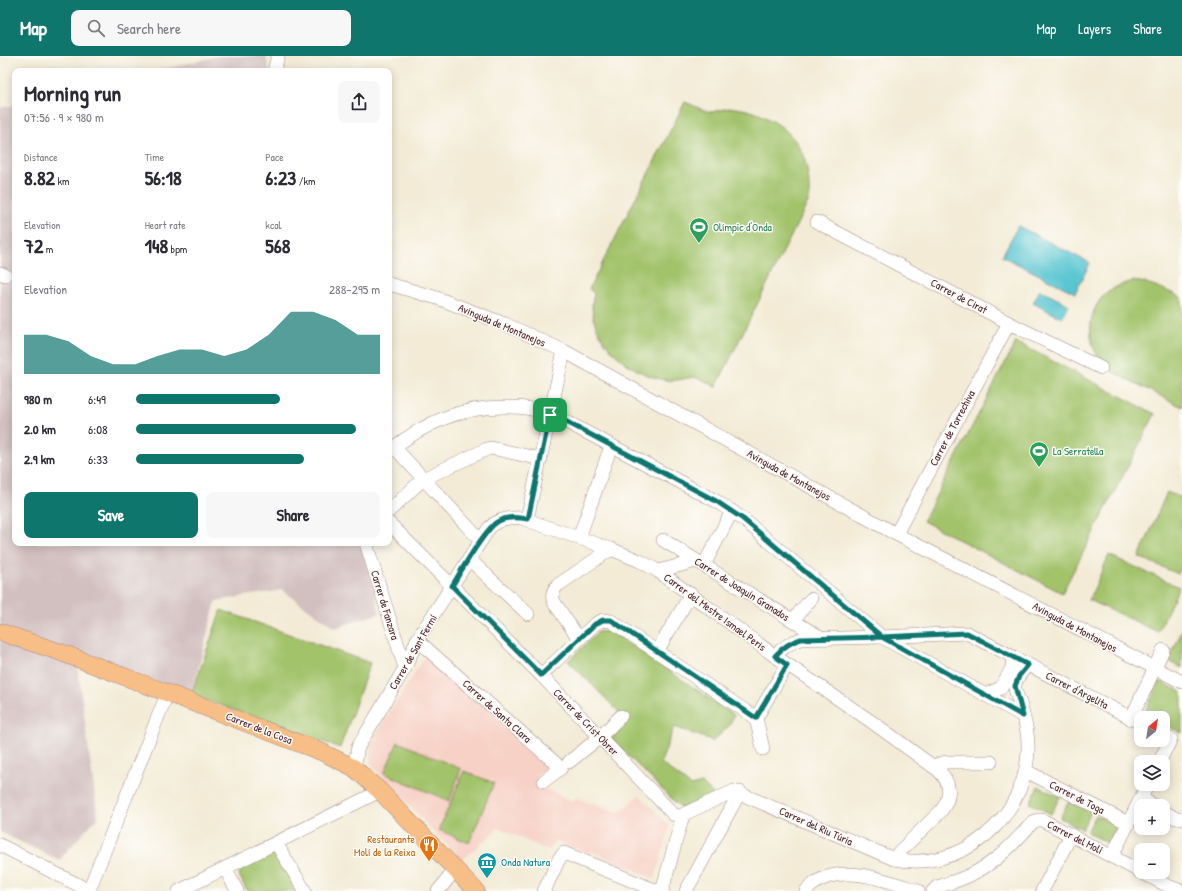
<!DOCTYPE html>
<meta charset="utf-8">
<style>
:root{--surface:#fff;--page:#f7f7f7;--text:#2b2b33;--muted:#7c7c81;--accent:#0f766e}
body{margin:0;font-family:"Patrick Hand",sans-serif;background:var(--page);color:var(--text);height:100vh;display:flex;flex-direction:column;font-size:15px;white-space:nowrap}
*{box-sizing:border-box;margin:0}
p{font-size:13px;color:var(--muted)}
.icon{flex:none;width:22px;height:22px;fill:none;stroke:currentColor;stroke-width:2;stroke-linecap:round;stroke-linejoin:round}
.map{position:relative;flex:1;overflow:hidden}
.panel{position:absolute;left:12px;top:12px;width:380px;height:478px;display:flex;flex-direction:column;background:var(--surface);border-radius:8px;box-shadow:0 2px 10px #0003}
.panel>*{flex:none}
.needle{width:26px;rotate:30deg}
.tools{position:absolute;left:1134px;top:655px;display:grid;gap:8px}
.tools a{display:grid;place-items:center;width:36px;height:36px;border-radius:8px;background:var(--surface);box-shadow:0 2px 10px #0003;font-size:20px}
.pin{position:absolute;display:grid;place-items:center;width:34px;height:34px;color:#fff;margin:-17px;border-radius:8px;box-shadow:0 2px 6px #0006}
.round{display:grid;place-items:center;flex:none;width:42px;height:42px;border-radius:8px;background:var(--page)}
.headline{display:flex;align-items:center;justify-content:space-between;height:68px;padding:0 12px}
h1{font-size:22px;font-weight:700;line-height:30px}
.figures{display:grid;grid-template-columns:repeat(3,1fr);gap:6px;height:68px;padding:4px 12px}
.figures div{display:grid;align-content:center}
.figures b{font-size:20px;font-weight:700}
.figures small{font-size:11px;font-weight:400}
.figures p{font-size:11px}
.chart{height:112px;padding:8px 12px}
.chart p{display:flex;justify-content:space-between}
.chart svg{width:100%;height:72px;margin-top:4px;fill:var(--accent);opacity:.7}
.primary-button{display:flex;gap:8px;margin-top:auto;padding:8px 12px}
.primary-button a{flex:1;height:46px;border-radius:8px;background:var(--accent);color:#fff;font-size:16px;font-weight:700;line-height:46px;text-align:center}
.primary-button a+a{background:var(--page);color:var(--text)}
ul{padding:0 12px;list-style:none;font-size:13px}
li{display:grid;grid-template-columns:64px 48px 1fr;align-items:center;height:30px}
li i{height:10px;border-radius:5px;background:var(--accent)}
header{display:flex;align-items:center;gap:24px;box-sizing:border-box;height:56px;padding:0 20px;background:var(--accent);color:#fff}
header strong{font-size:19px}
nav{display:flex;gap:22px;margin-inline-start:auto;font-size:14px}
.search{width:280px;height:36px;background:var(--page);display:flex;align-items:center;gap:10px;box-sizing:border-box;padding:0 14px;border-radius:8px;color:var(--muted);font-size:15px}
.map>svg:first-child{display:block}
.built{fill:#f7d1c6}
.industrial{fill:#d2bfbf}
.green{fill:#a2c36b;stroke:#76714b}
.water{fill:#59c5d1;stroke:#52727e}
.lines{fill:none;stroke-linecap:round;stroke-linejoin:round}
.minor-casing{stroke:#9e8580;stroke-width:14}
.major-casing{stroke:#9e8580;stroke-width:18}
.minor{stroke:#fff;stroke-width:13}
.major{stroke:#f7be88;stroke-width:17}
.route-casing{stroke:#fff;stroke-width:8}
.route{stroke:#0f766e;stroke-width:5}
.labels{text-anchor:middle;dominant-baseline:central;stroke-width:3;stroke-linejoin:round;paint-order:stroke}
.leisure-label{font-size:11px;fill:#27864d;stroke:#fdfcf7;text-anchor:start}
.street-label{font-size:11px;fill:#4a1f2b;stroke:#fdfcf7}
.food-label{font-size:11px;fill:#c56008;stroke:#fdfcf7;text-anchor:end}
.culture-label{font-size:11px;fill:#0d838f;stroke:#fdfcf7;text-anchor:start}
</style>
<header>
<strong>Map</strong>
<div class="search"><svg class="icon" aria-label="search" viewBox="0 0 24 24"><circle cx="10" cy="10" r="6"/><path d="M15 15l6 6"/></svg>Search here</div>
<nav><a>Map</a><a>Layers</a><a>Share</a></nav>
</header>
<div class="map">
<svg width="1182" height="835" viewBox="0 0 1182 835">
<rect width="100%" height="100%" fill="#fdfcf7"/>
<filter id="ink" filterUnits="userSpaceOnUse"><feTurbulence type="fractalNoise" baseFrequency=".025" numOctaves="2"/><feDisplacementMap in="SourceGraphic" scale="8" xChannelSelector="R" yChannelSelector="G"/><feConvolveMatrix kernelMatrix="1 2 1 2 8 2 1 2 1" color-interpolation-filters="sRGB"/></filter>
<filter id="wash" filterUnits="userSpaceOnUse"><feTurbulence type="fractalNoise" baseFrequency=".012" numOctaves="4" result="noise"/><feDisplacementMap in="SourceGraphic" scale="16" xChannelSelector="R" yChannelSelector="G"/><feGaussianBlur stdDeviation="0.9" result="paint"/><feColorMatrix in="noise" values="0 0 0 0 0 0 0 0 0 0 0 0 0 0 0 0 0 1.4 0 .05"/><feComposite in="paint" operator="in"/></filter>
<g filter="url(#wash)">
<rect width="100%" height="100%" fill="#f3ebd6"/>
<polygon class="built" points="426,599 550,709 536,721 547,733 573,746 575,742 619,757 639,739 670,770 655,823 591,795 588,798 555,785 549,795 499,772 461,805 371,709 369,689"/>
<g class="industrial">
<polygon points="219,0 266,0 269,15 156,15"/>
<polygon points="15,49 15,487 362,487 380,557 335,572 282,534 216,545 191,639 75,593 98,763 92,767 59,804 0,776 0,52"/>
</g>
<g class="green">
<path d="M 685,46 C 691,48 705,56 711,56 C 719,55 727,51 735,52 C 745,53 756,56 765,61 C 800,77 811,107 809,144 L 716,331 C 710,328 703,323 697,322 C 691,320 682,324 676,324 C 671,325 665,324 660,323 C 628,316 592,285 592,249 C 592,245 594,241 594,237 L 589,233 Z"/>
<path d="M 1134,225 C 1152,227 1166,234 1182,242 L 1182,351 C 1168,344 1155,337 1141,330 C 1131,325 1121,320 1111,315 C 1092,302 1086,275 1094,255 C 1101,237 1116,229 1134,225 Z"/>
<polygon points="1016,286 1155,358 1062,537 923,465"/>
<polygon points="1167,436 1182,442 1182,508 1178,518 1139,501"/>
<polygon points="1109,499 1179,531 1158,576 1089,544"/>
<polygon points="221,554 370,607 340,692 191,639"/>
<polygon points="1182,574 1182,612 1169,605"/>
<polygon points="610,575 734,659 729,670 712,686 711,684 674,671 661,706 665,710 691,730 702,727 714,739 681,752 607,679 619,656 568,605 598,576"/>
<polygon points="1159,625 1182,636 1182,677 1163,668 1163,662 1151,662 1144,659"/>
<polygon points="398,686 461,713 449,745 384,717"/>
<polygon points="464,715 494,727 469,787 439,774"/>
<polygon points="1038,730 1060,741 1051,758 1030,747"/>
<polygon points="1069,745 1091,756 1082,773 1060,762"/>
<polygon points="1096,759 1117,770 1108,787 1087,776"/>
<polygon points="269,794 282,796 302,835 247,835 239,819 243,808"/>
</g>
<g class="water">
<polygon points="1018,170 1090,207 1075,237 1002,200"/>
<polygon points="1040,234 1069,249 1062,262 1033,247"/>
</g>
</g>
<g filter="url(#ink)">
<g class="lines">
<defs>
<g id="minor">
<polyline points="274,15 278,0"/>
<polyline points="817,166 1009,267 1101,312"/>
<polyline points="0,217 5,219"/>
<polyline points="389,228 437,242 505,268 564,295 896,478 1182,626"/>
<polyline points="394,391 481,485"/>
<path d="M 389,395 C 425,367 461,350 507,351 C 513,351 519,351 525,352 C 538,353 551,359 563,364 L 716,445 L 743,463 L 882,581 L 1023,660"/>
<polyline points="389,455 423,423 487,393 491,392 496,393 541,403"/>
<polyline points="527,463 564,295"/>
<polyline points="389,467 541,619 673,758 682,762"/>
<polyline points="896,478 1009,267"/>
<polyline points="579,482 611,390"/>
<polyline points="663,484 821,582"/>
<polyline points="366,487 405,612"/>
<polyline points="469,503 528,558"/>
<polyline points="704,509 732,455"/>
<polyline points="658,515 697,505"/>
<polyline points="793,564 811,543"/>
<path d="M 579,583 L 554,546 C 551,539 553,534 558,529 L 611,493"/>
<polyline points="417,584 561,712 544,725"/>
<polyline points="657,595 691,538"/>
<path d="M 775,600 C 782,592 790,586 801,583 L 882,581 L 967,577 L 1141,667"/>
<polyline points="541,619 595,568 603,564 611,565 756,662 763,693"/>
<polyline points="985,639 1001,632 1012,612 1013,601"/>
<polyline points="756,662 787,609"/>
<polyline points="1131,663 1163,594"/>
<polyline points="569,706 600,681 621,660"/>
<polyline points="1159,706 1171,683"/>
<polyline points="933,710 946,706 991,706"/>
<path d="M 354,712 L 358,691 L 405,612 L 417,584 L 489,472 C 498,463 508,461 521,462 L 611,493 L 640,505 L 658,515 L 775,600 L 872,666 L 938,714 C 951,726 952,741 941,755 L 899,796 L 894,803"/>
<polyline points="1026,715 1128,767"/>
<polyline points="1141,742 1154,750"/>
<polyline points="1163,755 1175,762 1182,762"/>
<polyline points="276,787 305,835"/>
<polyline points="0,789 90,835"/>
<polyline points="1112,800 1148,728"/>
<polyline points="225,812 237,835"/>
<polyline points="1141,816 1168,830 1181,835"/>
<polyline points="89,834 167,638"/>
<polyline points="179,835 380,735"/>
<polyline points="438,835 456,813"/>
<polyline points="544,835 559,803 564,797 657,835"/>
<path d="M 662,835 L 681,766 L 684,758 L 734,735 L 894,803 C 961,817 1025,763 1028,695 C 1029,678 1024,663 1020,647 C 1018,642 1014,634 1015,629 C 1016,622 1023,614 1028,609"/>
<polyline points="686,835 740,736"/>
<path d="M 806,835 C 834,803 885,824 918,835"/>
<path d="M 933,835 L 937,831 C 949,827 961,824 972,818 C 997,806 1015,786 1033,766 L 1038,764 L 1042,764 L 1141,816"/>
<polyline points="1042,835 1071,779"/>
</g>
<polyline id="major" points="0,576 60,596 322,696 354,712 380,735 476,835"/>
</defs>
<use href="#minor" class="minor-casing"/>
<use href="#major" class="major-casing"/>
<use href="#minor" class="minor"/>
<use href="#major" class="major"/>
</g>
</g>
<g class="lines" filter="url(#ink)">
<defs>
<path id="route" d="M 550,359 L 528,463 C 517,461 506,460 497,466 C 484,474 461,515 452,530 L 541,619 L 595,568 L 603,564 L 611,564 L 756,662 L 787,609 L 775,600 C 782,592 790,586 801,583 L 882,581 L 1023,660 L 1015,630 L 1019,620 L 1028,609 L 967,577 L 882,581 L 743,463 L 716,445 L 563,364 L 550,359"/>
</defs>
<use href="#route" class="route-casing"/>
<use href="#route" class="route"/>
</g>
<defs>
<symbol id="stadium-pin" viewBox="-11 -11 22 30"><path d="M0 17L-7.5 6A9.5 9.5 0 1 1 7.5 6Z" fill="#2e9e5b" stroke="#fdfcf7"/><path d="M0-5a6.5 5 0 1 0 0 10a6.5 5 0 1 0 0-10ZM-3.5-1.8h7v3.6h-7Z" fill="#fff"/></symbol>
<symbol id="restaurant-pin" viewBox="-11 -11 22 30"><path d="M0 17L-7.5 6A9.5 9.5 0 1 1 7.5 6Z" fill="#e8710a" stroke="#fdfcf7"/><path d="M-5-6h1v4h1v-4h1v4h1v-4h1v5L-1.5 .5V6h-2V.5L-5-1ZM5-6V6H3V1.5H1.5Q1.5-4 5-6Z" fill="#fff"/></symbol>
<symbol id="museum-pin" viewBox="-11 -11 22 30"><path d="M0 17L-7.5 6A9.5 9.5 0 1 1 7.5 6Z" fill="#0f9aa8" stroke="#fdfcf7"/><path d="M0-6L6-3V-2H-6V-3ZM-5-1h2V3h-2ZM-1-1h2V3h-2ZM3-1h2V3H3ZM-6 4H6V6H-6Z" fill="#fff"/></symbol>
</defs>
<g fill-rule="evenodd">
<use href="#stadium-pin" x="688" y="160" width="22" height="30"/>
<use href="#stadium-pin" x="1028" y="384" width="22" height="30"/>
<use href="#restaurant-pin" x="418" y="778" width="22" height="30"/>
<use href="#museum-pin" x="476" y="795" width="22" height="30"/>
</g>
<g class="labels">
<g class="leisure-label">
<text x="713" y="171">Olímpic d'Onda</text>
<text x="1053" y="395">La Serratella</text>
</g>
<g class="street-label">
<text transform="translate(959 240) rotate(28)">Carrer de Cirat</text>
<text transform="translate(502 269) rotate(23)">Avinguda de Montanejos</text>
<text transform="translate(952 372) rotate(-62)">Carrer de Torrechiva</text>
<text transform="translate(789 419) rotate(29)">Avinguda de Montanejos</text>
<text transform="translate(742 533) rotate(32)">Carrer de Joaquín Granados</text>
<text transform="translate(385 549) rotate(73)">Carrer de Fanzara</text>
<text transform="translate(715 556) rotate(36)">Carrer del Mestre Ismael Peris</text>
<text transform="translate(1075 571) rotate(28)">Avinguda de Montanejos</text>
<text transform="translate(413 596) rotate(-60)">Carrer de Sant Fermí</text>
<text transform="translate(1077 634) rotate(27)">Carrer d'Argelita</text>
<text transform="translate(497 655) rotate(42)">Carrer de Santa Clara</text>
<text transform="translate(586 666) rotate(46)">Carrer de Crist Obrer</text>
<text transform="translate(259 672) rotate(21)">Carrer de la Cosa</text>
<text transform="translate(1077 741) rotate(27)">Carrer de Toga</text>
<text transform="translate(816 770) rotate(24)">Carrer del Riu Túria</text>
<text transform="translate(1075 781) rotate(27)">Carrer del Molí</text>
</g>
<g class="food-label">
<text x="415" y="783">Restaurante<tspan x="415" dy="13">Molí de la Reixa</tspan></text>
</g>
<g class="culture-label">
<text x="501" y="806">Onda Natura</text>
</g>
</g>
</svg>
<div class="tools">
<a><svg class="needle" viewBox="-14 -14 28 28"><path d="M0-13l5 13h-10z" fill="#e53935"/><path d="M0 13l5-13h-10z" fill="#7c7c81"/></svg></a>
<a><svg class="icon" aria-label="layers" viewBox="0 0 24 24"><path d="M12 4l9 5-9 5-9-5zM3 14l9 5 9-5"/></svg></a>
<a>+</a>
<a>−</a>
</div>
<div class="pin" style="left:550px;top:359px;background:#1e9e55"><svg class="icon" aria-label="arrive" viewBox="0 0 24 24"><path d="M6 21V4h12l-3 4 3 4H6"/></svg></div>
<section class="panel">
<div class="headline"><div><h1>Morning run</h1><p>07:56 · 9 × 980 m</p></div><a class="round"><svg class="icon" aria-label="share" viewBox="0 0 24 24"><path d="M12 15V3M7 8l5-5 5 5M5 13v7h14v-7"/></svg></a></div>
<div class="figures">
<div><p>Distance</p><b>8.82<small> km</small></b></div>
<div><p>Time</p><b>56:18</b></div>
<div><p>Pace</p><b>6:23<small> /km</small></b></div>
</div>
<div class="figures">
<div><p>Elevation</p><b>72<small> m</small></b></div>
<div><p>Heart rate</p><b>148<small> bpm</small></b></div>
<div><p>kcal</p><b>568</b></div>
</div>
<div class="chart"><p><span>Elevation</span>288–295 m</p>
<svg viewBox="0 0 160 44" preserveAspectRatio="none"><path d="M0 44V20L10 20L20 24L30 33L40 38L50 38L60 33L70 29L80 29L90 33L100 29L110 20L120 6L130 6L140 11L150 20L160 20V44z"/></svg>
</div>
<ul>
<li><b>980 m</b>6:49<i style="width:59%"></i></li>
<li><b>2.0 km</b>6:08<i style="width:90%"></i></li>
<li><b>2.9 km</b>6:33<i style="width:69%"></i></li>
</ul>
<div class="primary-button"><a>Save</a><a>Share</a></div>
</section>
</div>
